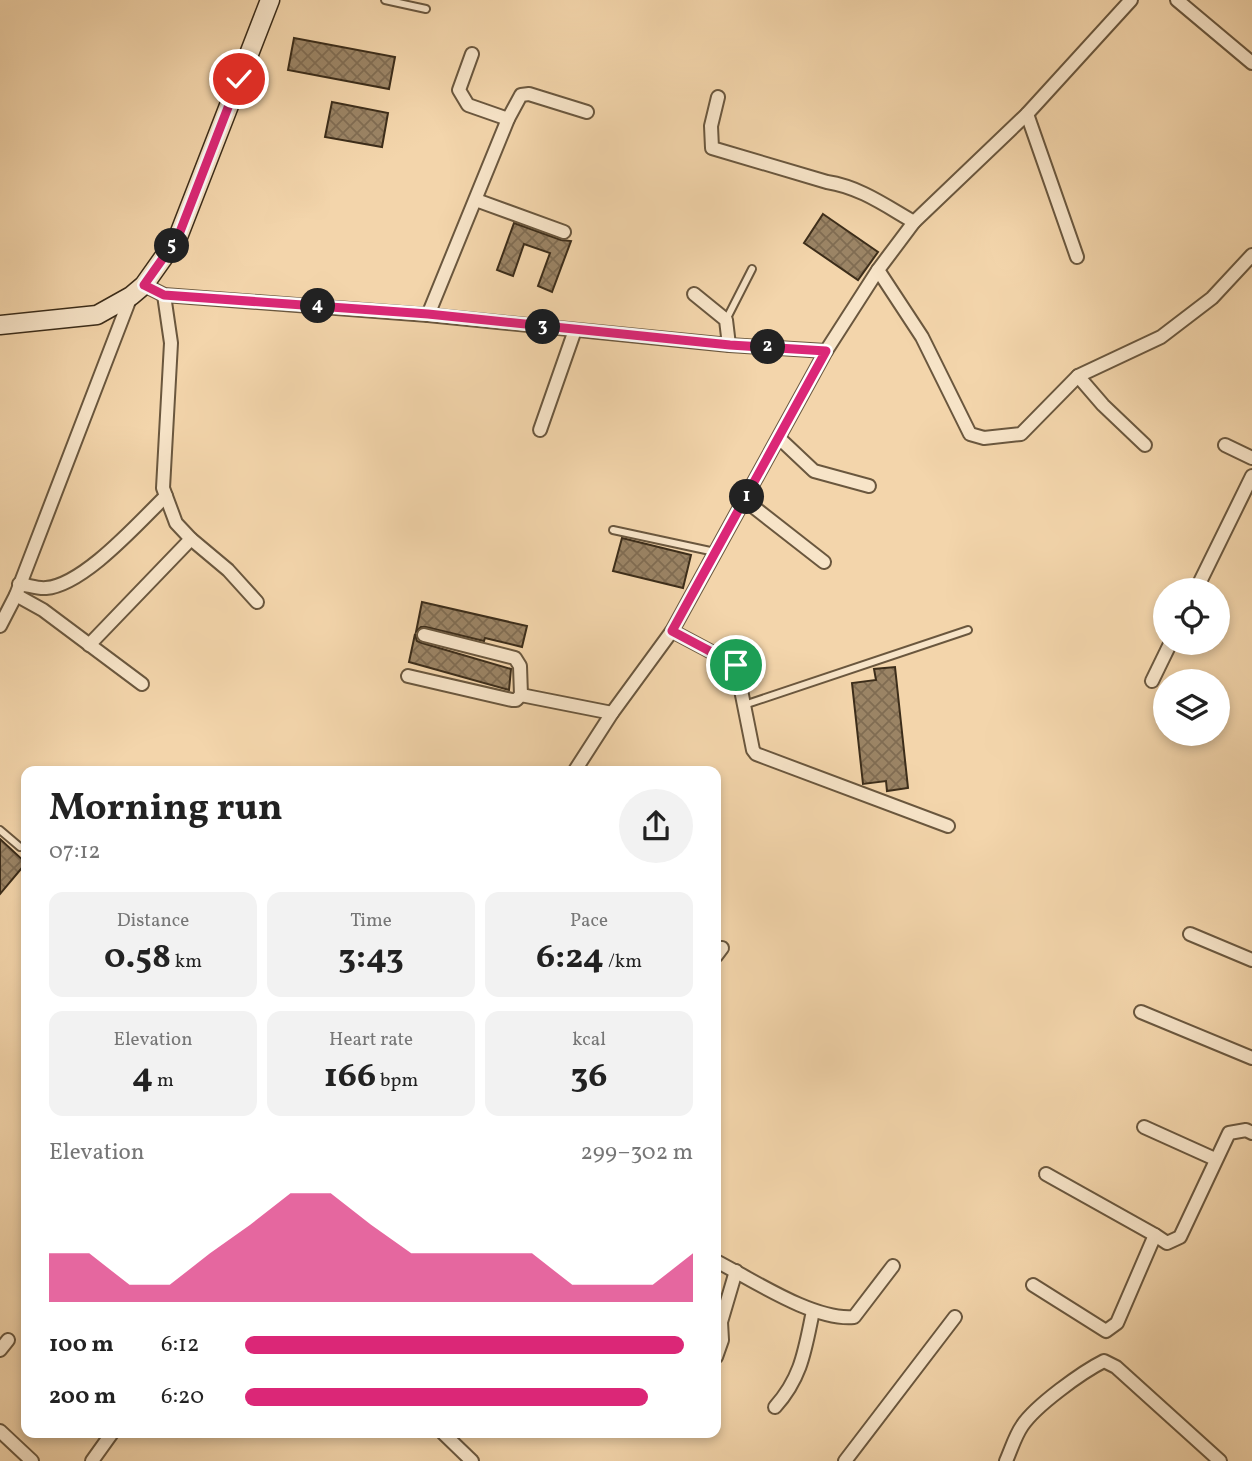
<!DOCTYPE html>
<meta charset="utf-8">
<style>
:root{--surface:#fff;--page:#f2f2f2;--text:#222;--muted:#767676;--accent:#db2777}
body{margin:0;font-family:Vollkorn,serif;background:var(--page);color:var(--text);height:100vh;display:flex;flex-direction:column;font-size:26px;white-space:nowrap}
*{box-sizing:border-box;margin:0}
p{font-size:23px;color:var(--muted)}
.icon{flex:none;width:38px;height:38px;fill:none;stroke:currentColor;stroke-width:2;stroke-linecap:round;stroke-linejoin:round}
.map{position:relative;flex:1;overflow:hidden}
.panel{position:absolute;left:21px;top:766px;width:700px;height:672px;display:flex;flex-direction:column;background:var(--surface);border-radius:14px;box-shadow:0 4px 10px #0003}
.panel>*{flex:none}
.fabs{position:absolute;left:1153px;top:578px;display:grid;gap:14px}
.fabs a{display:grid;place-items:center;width:77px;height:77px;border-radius:50%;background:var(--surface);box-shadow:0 4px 10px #0003;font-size:35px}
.pin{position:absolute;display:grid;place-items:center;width:60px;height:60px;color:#fff;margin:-30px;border:4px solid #fff;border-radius:50%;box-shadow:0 2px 7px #0007}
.km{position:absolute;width:35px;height:35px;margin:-18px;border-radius:50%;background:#222;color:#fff;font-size:19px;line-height:35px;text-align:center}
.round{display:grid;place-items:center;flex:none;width:74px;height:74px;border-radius:37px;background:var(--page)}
.overview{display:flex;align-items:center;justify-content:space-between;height:119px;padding:0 28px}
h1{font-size:38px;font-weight:700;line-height:52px}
.stats{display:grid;grid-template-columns:repeat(3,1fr);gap:10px;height:119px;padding:7px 28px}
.stats div{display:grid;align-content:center;border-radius:14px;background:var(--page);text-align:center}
.stats b{font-size:35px;font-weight:700}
.stats small{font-size:19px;font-weight:400}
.stats p{font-size:19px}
.chart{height:196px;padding:14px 28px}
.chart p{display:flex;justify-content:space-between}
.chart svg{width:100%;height:126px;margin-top:7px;fill:var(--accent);opacity:.7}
ul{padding:0 28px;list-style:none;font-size:23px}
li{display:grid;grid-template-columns:112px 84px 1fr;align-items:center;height:52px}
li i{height:18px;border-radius:9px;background:var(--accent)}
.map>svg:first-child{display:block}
.building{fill:url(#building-cross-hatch);stroke:#3c2d1a;stroke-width:2}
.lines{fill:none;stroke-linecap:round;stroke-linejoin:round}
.lane-casing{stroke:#6a573e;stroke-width:10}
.street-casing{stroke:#6a573e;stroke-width:16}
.secondary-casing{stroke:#3c2d1a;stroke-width:21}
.lane{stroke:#f7e4c8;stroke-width:6}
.street{stroke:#f7e4c8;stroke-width:12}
.secondary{stroke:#f7e4c8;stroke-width:18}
.route-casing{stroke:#fff;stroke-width:14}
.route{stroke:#db2777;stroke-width:9}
</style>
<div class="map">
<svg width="1252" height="1461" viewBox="0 0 1252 1461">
<defs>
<pattern id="building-cross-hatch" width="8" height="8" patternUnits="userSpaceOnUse" patternTransform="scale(1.75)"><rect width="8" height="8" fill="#9b8465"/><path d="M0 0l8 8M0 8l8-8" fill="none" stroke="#806c52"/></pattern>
</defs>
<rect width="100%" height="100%" fill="#f3d5ab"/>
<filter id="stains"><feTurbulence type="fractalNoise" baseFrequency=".00286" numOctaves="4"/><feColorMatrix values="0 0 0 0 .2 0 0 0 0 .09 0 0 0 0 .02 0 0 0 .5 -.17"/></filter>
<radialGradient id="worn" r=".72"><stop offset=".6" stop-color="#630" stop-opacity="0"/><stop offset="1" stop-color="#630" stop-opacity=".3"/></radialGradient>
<g class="building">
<polygon points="294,38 395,57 389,89 288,70"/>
<polygon points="332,102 388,113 382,147 325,137"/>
<polygon points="823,214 878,252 858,280 804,243"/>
<polygon points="514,223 561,240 571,241 552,292 538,286 550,253 524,244 513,276 497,270"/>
<polygon points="622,538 691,555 683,588 613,571"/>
<polygon points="422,602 527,626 522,647 485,638 484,641 426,627 421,627 416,632"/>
<polygon points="415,634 417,641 422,643 511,669 509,690 409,662"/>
<polygon points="895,667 908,788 887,791 886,781 863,784 852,683 876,680 874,669"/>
<polygon points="0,839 26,863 0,894"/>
</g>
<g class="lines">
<defs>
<g id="lane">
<polyline points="385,0 426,9"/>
<polyline points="726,320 752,269"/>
<polyline points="613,530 715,552"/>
<polyline points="744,705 968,630"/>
<polyline points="0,830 20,847"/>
</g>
<g id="street">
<polyline points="1177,0 1252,63"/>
<polyline points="472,54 459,90 468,105 508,119"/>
<path d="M 718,97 L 711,126 L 712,148 L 827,182 C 860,187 886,206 914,222"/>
<polyline points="1027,114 1077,257"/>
<polyline points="476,200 564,232"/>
<polyline points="878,270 922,337 970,434 984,438 1021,434 1078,376"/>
<polyline points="144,285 164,295 428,315 729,345 826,351 672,631 612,713 574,772"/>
<polyline points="694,294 726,320 729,345"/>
<polyline points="164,295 171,343 163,488 176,523 191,539 228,570 257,602"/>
<polyline points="428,315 508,119 521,95 529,94 587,112"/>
<polyline points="826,351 878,270 914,222 1027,114 1131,0"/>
<polyline points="540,430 575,330"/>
<polyline points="779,438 814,471 869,486"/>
<polyline points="1145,445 1103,405 1078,376 1161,337 1212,298 1252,255"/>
<polyline points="1225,445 1252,458"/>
<polyline points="746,501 824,562"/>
<path d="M 19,584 C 28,585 38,589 46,588 C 84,585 139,522 166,496"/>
<polyline points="1196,590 1252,476"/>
<polyline points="16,595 43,610 142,684"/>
<polyline points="0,626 16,595 131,296"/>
<polyline points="672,631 736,665 753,750 756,754 948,826"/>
<polyline points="424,635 515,658 520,666 521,695"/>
<polyline points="89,645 191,539"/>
<polyline points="408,676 512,700 516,700 521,695 612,713"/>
<polyline points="1152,681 1171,642"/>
<polyline points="1190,934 1252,960"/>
<polyline points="716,956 722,948"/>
<polyline points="1141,1012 1252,1058"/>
<polyline points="1144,1127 1215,1159"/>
<polyline points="1046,1174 1155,1235"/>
<path d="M 716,1261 C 753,1280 814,1321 854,1317 L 893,1266"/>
<polyline points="1033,1285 1106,1331 1117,1323 1155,1235 1167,1243 1180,1237 1229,1133 1246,1130 1252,1133"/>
<polyline points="0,1350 8,1340"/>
<polyline points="716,1357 722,1340 721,1322 736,1271"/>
<path d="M 775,1407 C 802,1377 805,1349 813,1311"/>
<polyline points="0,1431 32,1461"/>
<polyline points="443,1433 472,1461"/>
<polyline points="92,1461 112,1433"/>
<polyline points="845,1461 955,1317"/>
<path d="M 1006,1461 C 1011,1450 1015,1436 1022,1426 C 1035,1406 1082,1372 1104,1361 L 1116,1367 L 1220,1461"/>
</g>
<polyline id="secondary" points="0,325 97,315 131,296 144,285 178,237 270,0"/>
</defs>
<use href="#lane" class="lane-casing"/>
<use href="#street" class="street-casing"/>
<use href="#secondary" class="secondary-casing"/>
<use href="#lane" class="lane"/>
<use href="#street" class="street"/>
<use href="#secondary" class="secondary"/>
</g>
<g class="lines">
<defs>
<polyline id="route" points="239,79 178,237 144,285 164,295 428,314 730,345 826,351 672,631 736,665"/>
</defs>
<use href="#route" class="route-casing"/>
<use href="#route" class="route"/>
</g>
<rect width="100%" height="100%" filter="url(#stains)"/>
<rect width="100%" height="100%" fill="url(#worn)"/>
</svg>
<div class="fabs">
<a><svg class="icon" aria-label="locate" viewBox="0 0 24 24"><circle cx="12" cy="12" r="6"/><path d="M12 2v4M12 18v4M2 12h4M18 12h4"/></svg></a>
<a><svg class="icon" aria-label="layers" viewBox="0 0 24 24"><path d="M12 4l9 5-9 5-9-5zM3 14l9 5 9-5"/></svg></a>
</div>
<div class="pin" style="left:736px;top:665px;background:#1e9e55"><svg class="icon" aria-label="arrive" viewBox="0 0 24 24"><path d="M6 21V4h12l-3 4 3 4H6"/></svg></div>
<div class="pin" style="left:239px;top:79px;background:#d93025"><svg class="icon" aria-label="check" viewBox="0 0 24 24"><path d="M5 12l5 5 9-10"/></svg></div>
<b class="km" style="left:747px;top:497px">1</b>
<b class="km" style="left:768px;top:347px">2</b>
<b class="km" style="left:543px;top:327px">3</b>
<b class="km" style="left:318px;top:306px">4</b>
<b class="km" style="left:172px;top:246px">5</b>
<section class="panel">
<div class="overview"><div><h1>Morning run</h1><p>07:12</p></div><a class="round"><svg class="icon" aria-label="share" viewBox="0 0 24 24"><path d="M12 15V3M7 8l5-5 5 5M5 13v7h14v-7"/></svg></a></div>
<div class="stats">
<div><p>Distance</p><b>0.58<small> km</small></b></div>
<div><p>Time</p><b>3:43</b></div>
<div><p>Pace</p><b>6:24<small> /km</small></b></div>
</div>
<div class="stats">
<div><p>Elevation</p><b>4<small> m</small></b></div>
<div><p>Heart rate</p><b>166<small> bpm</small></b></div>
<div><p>kcal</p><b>36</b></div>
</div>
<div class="chart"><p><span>Elevation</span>299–302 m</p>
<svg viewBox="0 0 160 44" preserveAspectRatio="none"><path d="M0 44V27L10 27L20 38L30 38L40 27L50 17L60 6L70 6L80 17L90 27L100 27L110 27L120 27L130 38L140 38L150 38L160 27V44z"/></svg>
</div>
<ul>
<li><b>100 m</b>6:12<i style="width:98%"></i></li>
<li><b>200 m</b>6:20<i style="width:90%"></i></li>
</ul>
</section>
</div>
